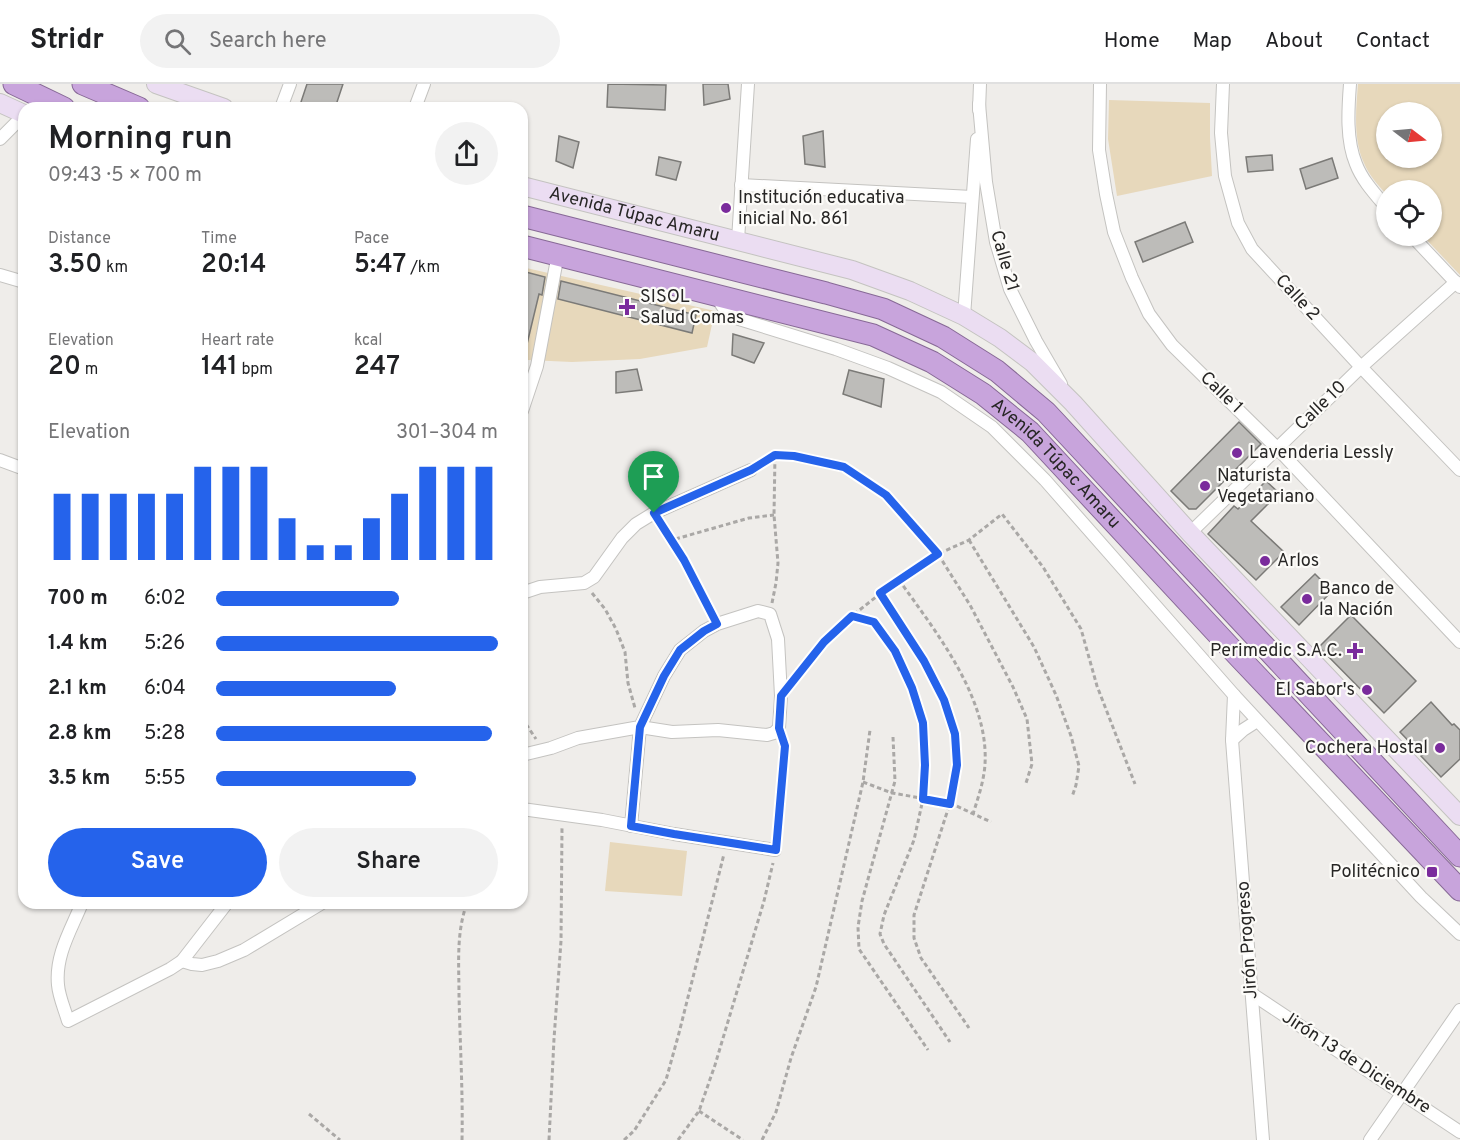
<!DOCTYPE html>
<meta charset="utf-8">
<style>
:root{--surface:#fff;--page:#f2f2f2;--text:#202124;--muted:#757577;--line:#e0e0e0;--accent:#2563eb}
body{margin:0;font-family:Overpass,sans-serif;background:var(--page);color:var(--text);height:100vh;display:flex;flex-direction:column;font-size:22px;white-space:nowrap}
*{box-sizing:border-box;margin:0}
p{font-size:20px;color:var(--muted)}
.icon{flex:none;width:33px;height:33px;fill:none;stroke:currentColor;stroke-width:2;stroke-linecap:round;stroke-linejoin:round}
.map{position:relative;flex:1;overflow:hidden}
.side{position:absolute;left:18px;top:18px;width:510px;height:807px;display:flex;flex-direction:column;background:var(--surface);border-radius:18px;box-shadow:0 2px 4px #0004}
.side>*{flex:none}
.needle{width:39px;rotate:106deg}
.fabs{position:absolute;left:1376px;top:18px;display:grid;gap:12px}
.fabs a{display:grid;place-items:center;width:66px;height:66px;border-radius:50%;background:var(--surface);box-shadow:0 2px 4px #0004;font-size:30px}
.pin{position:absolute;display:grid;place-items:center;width:51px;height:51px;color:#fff;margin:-62px -26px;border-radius:50% 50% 50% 0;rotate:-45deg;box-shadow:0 0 6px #0007}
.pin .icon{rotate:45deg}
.round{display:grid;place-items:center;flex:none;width:63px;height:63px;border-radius:32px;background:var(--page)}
.head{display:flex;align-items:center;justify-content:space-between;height:102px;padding:0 30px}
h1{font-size:33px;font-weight:600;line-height:45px}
.figures{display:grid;grid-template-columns:repeat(3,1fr);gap:9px;height:102px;padding:6px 30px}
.figures div{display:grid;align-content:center}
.figures b{font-size:26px;font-weight:600}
.figures small{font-size:16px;font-weight:400}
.figures p{font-size:16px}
.chart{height:168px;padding:12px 30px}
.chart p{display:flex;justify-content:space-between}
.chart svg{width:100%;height:108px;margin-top:6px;stroke:var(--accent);stroke-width:6}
.cta{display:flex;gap:12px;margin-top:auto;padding:12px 30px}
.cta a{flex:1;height:69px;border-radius:36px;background:var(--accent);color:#fff;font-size:24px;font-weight:600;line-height:69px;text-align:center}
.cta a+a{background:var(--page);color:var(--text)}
ul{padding:0 30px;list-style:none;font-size:20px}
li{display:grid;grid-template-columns:96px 72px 1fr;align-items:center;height:45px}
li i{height:15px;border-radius:8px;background:var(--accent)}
header{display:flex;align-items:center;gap:36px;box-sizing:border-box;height:84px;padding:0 30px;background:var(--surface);border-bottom:2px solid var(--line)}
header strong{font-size:28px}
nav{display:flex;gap:33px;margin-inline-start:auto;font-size:21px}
.search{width:420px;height:54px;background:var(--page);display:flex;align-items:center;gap:15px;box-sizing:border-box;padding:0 21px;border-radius:33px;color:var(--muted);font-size:22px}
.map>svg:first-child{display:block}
.green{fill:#e7d8bb;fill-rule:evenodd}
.building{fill:#bdbcb9;stroke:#7b7a77;stroke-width:1.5}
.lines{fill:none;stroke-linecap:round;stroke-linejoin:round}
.minor-casing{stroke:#c4c3c0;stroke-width:14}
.secondary-casing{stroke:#c4c3c0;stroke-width:20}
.trunk-casing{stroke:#876996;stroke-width:23}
.path{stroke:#aaa8a6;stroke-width:3;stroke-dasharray:4.5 3;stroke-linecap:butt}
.minor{stroke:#fff;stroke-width:12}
.secondary{stroke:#ebddf2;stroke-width:18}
.trunk{stroke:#c8a4dc;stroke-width:21}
.route-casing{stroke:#fff;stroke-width:12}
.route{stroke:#2563eb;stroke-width:8}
.poi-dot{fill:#7a2b9c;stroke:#fcfbf8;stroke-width:2}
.labels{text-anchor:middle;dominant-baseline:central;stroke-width:4.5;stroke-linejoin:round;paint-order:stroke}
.poi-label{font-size:18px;fill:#272625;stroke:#fcfbf8;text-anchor:start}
.street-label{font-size:18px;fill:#272625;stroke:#fcfbf8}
</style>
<header>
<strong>Stridr</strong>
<div class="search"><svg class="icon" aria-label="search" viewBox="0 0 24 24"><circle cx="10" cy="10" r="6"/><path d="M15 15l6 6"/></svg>Search here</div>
<nav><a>Home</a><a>Map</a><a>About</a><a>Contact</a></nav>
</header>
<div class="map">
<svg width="1460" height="1056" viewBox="0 0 1460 1056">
<rect width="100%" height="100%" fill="#efedea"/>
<g class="green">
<path d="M 1358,0 L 1460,0 L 1460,191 L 1423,152 L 1431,152 L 1431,106 L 1386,106 L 1386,110 C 1378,101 1369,91 1364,79 C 1353,55 1356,26 1358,0 ZM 1431,28 L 1431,74 L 1386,74 L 1386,28 Z"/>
<polygon points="1109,16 1210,19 1210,54 1212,92 1117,112 1108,55"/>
<polygon points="522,183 715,227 707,263 640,275 572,278 528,276 522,274"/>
<polygon points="610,758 687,767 682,812 605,807"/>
</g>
<g class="building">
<polygon points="307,0 343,0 335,24 299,24"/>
<polygon points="608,0 666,1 665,26 607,23"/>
<polygon points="703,0 728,0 730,15 704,21"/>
<polygon points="823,47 825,83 805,80 803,52"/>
<polygon points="559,52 579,58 573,84 556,77"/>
<polygon points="1272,71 1273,86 1248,88 1246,73"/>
<polygon points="659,73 681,78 676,96 656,91"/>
<polygon points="1332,74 1338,94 1306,105 1300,85"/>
<polygon points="1185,138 1193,158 1143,178 1135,158"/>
<polygon points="522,187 545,193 542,211 539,210 527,260 522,259"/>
<polygon points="561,197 696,231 692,249 558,215"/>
<polygon points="733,250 764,259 754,279 732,271"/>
<polygon points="637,285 642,306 616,309 616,288"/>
<polygon points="849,286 884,295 881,323 843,310"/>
<polygon points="1239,338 1261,360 1196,425 1189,425 1171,407"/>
<polygon points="1266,397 1279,409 1251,437 1284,468 1256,496 1208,450 1234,422 1238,425"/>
<polygon points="1315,490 1332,507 1299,541 1281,523"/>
<polygon points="1351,531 1416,597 1384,629 1319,563"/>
<polygon points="1431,618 1452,641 1454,640 1460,646 1460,675 1441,693 1421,672 1422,671 1400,648"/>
</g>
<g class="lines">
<defs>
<g id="minor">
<polyline points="1100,0 1099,66 1106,110 1114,148 1132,194 1149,230 1172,261 1277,364 1460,558"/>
<polyline points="1223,0 1221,49 1225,92 1238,139 1252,165 1361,283 1460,386"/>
<path d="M 1350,0 C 1348,26 1346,56 1356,80 C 1362,96 1375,110 1386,123"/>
<polyline points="979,20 986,98 996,158 1010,205 1036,257 1061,300"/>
<polyline points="281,24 290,0"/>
<polyline points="415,24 424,0"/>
<polyline points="979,26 980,0"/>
<polyline points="0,55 24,31"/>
<polyline points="741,101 972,113"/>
<polyline points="1412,152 1460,203"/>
<polyline points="738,156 748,0"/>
<polyline points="0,191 24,198"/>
<polyline points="715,211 725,226 739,235 836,265 888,284 941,308 992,343 1045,396 1234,611 1421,813 1460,850"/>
<polyline points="964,232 977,55"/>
<polyline points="522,327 537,282 558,170"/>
<polyline points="0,376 24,385"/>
<polyline points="1190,449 1361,283 1456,198"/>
<polyline points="522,509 540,503 584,499 594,493 622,454 636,440 654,429 751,386"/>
<polyline points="1234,611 1232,656 1263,1056"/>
<polyline points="1232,656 1243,646 1257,637"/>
<polyline points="522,671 551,664 578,654 640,643 672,648 718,646 767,651 774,649 779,644 781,612 778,555 770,530 758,527 717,540 704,547 680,566 664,592 640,643 631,742"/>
<polyline points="522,725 602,736 674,750 775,766"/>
<path d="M 82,819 C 71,846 55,871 58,901 C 59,913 65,926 68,937 L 170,885 L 182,877 L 227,819"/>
<polyline points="182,877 192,880 202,881 218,877 244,866 322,819"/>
<polyline points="1252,910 1460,1048"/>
<polyline points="1370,1056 1460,926"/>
</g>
<g id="secondary">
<polyline points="156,0 224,24"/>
<polyline points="0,19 24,30"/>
<path id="s1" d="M 522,102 L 852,186 L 910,207 L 964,232 L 1000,254 L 1032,278 L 1073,319 L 1190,449 L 1460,732"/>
</g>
<g id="trunk">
<polyline points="14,0 64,24"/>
<polyline points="83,0 139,24"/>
<polyline points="522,132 826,209 883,225 943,253 997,287 1046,328 1460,772"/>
<path id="s2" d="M 522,162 L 873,251 L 932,278 L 983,310 L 1030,348 L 1238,572 L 1460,806"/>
</g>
</defs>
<use href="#minor" class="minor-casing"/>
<use href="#secondary" class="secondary-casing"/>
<use href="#trunk" class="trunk-casing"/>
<g class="path">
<polyline points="760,380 775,371 794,372 844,383 886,411 938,470 970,521 1013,603 1027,635 1032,680 1026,699"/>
<polyline points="662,440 672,456 749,434 774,431"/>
<polyline points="672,456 711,528"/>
<polyline points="969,456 1034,563 1056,611 1071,652 1079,682 1076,701 1072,713"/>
<path d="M 899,496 C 936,548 989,614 985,680 C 984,697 978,714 973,730"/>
<polyline points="592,509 605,525 616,545 625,568 628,599 635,624"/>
<path d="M 881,509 C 906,549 935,588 950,633 C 952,639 954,645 955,651 C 959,674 955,697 950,719 L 914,831 L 914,854 L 921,874 L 969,944"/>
<polyline points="772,519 776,499 778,479 774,431 775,371"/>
<polyline points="852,532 875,538 895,567 912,605 923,639 925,681 923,715 914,756 884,831 880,850 884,860 950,958"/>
<polyline points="794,597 824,558 852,532 881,509 938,470 969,456 1002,430 1043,483 1081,545 1097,602 1135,700"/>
<polyline points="522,634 536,655"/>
<polyline points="893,653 895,697 862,817 858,843 859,865 928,966"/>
<polyline points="863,698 892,709 950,719 991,738"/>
<polyline points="777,752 785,662 784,657"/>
<polyline points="699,1027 743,1056"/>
<polyline points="309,1030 340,1056"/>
<path d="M 462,1056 C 463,1008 460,960 459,911 C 459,880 456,849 467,819"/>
<polyline points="549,1056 554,955 561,857 562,744"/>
<polyline points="624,1056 634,1047 666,996 679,949 724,770"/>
<polyline points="678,1056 699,1027 715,981 764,817 773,779"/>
<polyline points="762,1056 776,1028 791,974 816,903 863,698 870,646"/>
</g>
<use href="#minor" class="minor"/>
<use href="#secondary" class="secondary"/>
<use href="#trunk" class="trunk"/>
</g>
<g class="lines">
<defs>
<polygon id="route" points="775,371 794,372 844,383 886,411 938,470 880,509 924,577 944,616 955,650 957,681 950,720 923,715 925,681 923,639 912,604 895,567 874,538 852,532 824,558 781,612 779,644 785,662 776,766 674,750 631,742 640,643 664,592 680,566 704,547 717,540 684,476 654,429 751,386"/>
</defs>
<use href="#route" class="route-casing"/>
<use href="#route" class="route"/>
</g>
<g class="poi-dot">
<circle cx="726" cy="124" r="6"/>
<path d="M624 214h6v6h6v6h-6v6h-6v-6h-6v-6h6z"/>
<circle cx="1237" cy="369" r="6"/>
<circle cx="1205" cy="402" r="6"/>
<circle cx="1265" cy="477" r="6"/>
<circle cx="1307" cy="515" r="6"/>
<path d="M1352 558h6v6h6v6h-6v6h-6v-6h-6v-6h6z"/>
<circle cx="1367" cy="606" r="6"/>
<circle cx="1440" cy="664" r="6"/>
<rect x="1426" y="782" width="12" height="12" rx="3"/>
</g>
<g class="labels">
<g class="poi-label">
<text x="738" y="114">Institución educativa<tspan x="738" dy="21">inicial No. 861</tspan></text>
<text x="640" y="213">SISOL<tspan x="640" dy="21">Salud Comas</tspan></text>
<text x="1249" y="369">Lavenderia Lessly</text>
<text x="1217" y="392">Naturista<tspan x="1217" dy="21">Vegetariano</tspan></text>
<text x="1277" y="477">Arlos</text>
<text x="1319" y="505">Banco de<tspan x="1319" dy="21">la Nación</tspan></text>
<text x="1342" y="567" text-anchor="end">Perimedic S.A.C.</text>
<text x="1355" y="606" text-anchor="end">El Sabor's</text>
<text x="1428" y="664" text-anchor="end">Cochera Hostal</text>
<text x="1420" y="788" text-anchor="end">Politécnico</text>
</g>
<g class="street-label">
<text stroke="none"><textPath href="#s1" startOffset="116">Avenida Túpac Amaru</textPath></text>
<text transform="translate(1004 177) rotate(74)">Calle 21</text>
<text transform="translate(1297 214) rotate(47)">Calle 2</text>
<text transform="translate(1221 309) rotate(44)">Calle 1</text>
<text transform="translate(1321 322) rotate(-44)">Calle 10</text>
<text stroke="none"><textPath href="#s2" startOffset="588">Avenida Túpac Amaru</textPath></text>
<text transform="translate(1248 856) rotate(-94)">Jirón Progreso</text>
<text transform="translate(1356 979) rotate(33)">Jirón 13 de Diciembre</text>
</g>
</g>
</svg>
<div class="fabs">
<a><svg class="needle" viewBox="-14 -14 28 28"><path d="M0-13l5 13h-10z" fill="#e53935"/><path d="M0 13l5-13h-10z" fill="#757577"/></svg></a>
<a><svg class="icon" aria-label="locate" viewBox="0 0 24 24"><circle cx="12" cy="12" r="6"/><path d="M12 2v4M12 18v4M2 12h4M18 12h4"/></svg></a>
</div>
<div class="pin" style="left:654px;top:429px;background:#1e9e55"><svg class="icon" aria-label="arrive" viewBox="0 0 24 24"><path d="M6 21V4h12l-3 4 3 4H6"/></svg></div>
<section class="side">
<div class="head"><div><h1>Morning run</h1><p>09:43 · 5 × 700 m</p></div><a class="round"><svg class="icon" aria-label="share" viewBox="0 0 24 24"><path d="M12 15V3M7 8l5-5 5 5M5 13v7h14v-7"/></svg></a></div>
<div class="figures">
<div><p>Distance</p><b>3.50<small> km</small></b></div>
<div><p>Time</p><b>20:14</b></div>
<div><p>Pace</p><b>5:47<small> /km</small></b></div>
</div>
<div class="figures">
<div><p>Elevation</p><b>20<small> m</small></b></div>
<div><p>Heart rate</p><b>141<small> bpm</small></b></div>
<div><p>kcal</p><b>247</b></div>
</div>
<div class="chart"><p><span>Elevation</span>301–304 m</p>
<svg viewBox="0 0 160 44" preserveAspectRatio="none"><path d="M5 44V17M15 44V17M25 44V17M35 44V17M45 44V17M55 44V6M65 44V6M75 44V6M85 44V27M95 44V38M105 44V38M115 44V27M125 44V17M135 44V6M145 44V6M155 44V6"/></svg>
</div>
<ul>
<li><b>700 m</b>6:02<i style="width:65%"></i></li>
<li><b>1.4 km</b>5:26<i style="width:100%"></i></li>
<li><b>2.1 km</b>6:04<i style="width:64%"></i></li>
<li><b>2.8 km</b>5:28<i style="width:98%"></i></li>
<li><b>3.5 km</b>5:55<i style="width:71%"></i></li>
</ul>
<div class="cta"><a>Save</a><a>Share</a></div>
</section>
</div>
